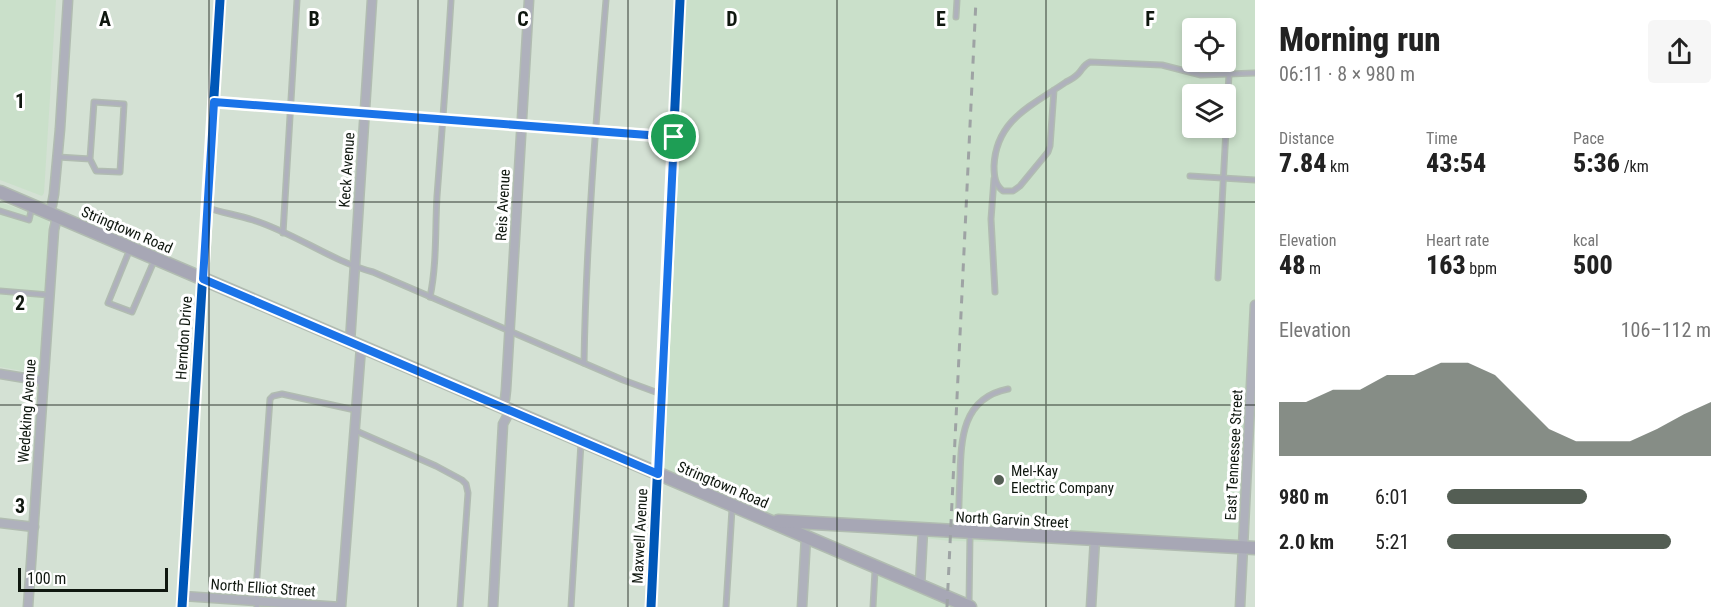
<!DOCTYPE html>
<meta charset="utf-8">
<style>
:root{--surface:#fff;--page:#f6f6f6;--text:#222;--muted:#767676;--accent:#545e54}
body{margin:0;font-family:"Roboto Condensed",sans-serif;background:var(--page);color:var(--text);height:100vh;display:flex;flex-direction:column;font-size:22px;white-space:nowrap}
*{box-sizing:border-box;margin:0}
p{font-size:20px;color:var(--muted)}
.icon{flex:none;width:33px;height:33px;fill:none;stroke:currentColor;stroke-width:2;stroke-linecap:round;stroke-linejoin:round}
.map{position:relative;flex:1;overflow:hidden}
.drawer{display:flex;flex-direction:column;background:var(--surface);width:480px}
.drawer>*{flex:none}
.buttons{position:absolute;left:1182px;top:18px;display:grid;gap:12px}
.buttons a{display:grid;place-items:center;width:54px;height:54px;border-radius:6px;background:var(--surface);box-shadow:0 3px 9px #0003;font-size:30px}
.scale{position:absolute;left:18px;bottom:15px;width:150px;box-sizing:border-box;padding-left:6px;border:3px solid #0f170f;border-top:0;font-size:16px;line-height:21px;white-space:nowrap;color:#0f170f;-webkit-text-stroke:4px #fff;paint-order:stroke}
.pin{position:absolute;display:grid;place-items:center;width:51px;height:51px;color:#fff;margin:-26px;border:3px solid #fff;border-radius:50%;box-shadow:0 2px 6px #0007}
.round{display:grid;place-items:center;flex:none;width:63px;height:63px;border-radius:6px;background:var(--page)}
.headline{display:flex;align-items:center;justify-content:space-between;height:102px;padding:0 24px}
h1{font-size:33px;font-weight:800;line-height:45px}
.stats{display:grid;grid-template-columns:repeat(3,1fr);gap:9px;height:102px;padding:6px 24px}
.stats div{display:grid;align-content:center}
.stats b{font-size:26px;font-weight:800}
.stats small{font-size:16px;font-weight:400}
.stats p{font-size:16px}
.chart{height:168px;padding:12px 24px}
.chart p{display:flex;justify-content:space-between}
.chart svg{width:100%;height:108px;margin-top:6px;fill:var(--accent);opacity:.7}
ul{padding:0 24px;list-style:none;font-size:20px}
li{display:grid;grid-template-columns:96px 72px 1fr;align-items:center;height:45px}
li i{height:15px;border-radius:8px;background:var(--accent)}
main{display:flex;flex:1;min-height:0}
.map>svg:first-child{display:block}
.built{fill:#cae0ca;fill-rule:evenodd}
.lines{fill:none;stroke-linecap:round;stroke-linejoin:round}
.lane-casing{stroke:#b1bcb1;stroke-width:7}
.street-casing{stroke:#b1bcb1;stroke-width:11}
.secondary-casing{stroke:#b1bcb1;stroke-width:15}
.lane{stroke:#afb1bc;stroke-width:4}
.street{stroke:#afb1bc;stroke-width:8}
.secondary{stroke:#a7a7b5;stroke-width:12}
.rail{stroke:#9ea3a4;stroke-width:3;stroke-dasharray:8 8;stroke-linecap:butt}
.cycleway-casing{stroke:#fff;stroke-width:13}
.cycleway{stroke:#0057b8;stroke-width:9}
.route-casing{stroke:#fff;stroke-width:12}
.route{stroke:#1a73e8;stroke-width:8}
.grid{fill:none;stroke:#0f170f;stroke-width:1.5;stroke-opacity:0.55}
.poi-dot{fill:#545e54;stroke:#fff;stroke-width:2}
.labels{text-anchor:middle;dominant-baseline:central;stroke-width:6;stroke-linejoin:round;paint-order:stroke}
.street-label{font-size:15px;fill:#0f170f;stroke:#fff}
.poi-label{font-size:15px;fill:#0f170f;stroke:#fff;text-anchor:start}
.grid-label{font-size:20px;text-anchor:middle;font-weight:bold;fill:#0f170f;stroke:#fff;stroke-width:6;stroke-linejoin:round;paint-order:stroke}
</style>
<main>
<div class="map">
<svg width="1255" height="607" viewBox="0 0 1255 607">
<rect width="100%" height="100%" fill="#d4e1d4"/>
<g class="built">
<polygon points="0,0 56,0 44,193 42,196 0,180"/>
<path d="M 681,0 L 1255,0 L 1255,306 L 1243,548 L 950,541 L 768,520 L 658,473 ZM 1192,28 L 1226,28 L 1226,62 L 1192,62 ZM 1192,94 L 1226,94 L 1226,128 L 1192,128 Z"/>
<polygon points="0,202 49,220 40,374 0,367"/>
<polygon points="875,567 969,607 873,607"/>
</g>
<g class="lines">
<defs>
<g id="lane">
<polyline points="956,17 957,0"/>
<path d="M 1054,90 L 1050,146 L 1048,152 L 1020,186 L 1013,191 L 1003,191 C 995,185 994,176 994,166 C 996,119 1033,105 1066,82 C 1070,80 1075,77 1078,74 C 1083,69 1083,65 1090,62 L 1162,65 L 1201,75 L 1255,73"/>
<polyline points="58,157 90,159 94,102 124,104 120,172 96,171 90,159"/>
<polyline points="1190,176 1255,180"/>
<polyline points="994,179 991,219 995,292"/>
<path d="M 208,208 C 223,213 238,215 253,220 C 295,233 331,261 373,272 L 623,380 L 661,394"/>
<polyline points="0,211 29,220 32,207"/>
<polyline points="283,233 297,0"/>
<polyline points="130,249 108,303 132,312 154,261"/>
<polyline points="1218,278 1229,74"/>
<polyline points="0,291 49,295"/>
<path d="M 430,297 C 437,263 435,230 437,196 C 442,131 447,66 451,0"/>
<path d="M 584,363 C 586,242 596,121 606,0"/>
<polyline points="354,430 436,466 462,480 466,484 468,493 460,607"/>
<path d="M 958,528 C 959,511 959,494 960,477 C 961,439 962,398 1008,389"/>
<polyline points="969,603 970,535"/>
<polyline points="257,607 256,590 270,399 273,396 282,394 355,410"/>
<polyline points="571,607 581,443"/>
<polyline points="726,607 732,509"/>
<polyline points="873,607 875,571"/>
</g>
<g id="street">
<polyline points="214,102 673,137"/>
<polyline points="48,214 52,205 54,194 60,129 68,0"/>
<polyline points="350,342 372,0"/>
<polyline points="0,374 43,381"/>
<polyline points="495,404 502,404 505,399 506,390 529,0"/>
<polyline points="0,523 34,527"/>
<polyline points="920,586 923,530"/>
<polyline points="183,596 341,607 361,347"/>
<polyline points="28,607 54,230 57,217"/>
<polyline points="182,607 220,0"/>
<polyline points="493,607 503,424 510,411"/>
<polyline points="651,607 680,0"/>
<polyline points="802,607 806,537"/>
<polyline points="1091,607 1095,539"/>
<polyline points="1240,607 1255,305"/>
</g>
<g id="secondary">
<polyline points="0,192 970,607"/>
<polyline points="778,521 1255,548"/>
</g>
</defs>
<use href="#lane" class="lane-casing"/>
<use href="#street" class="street-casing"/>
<use href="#secondary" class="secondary-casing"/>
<use href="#lane" class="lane"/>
<use href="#street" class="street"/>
<use href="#secondary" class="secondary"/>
<polyline class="rail" points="947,607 976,0"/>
<defs>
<g id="cycleway">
<polyline points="214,102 673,137"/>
<polyline points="182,607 220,0"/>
<polyline points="651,607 680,0"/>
</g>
</defs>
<use href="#cycleway" class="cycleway-casing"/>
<use href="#cycleway" class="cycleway"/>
</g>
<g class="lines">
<defs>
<polygon id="route" points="214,102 674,137 658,474 203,279"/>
</defs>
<use href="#route" class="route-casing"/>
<use href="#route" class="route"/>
</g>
<path class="grid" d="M 209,0 L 209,607M 418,0 L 418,607M 628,0 L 628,607M 837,0 L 837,607M 1046,0 L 1046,607M 0,202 L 1255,202M 0,405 L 1255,405"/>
<circle class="poi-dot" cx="999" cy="480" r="6"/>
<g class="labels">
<g class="street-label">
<text transform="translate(347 170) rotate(-86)">Keck Avenue</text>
<text transform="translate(503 205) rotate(-87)">Reis Avenue</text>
<text transform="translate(127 230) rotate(23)">Stringtown Road</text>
<text transform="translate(184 338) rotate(-86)">Herndon Drive</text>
<text transform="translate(27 411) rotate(-86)">Wedeking Avenue</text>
<text transform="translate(1234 455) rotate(-87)">East Tennessee Street</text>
<text transform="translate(723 485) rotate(23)">Stringtown Road</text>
<text transform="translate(1012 520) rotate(3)">North Garvin Street</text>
<text transform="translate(640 536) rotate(-87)">Maxwell Avenue</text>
<text transform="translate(263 588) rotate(4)">North Elliot Street</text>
</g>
<g class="poi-label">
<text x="1011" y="471">Mel-Kay<tspan x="1011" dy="17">Electric Company</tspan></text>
</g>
</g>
<g class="grid-label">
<text x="105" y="26">A</text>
<text x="314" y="26">B</text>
<text x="523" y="26">C</text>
<text x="732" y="26">D</text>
<text x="941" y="26">E</text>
<text x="1150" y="26">F</text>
<text x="20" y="108">1</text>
<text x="20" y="310">2</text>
<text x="20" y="513">3</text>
</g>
</svg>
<div class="buttons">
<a><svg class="icon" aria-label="locate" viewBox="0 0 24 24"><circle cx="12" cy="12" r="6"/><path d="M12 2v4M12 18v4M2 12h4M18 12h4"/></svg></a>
<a><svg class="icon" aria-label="layers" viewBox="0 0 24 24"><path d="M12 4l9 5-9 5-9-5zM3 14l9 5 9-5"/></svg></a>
</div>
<div class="scale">100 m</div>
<div class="pin" style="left:674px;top:137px;background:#1e9e55"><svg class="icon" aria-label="arrive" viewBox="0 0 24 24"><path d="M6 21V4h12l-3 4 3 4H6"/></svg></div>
</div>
<section class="drawer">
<div class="headline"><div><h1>Morning run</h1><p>06:11 · 8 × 980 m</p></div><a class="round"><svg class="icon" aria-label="share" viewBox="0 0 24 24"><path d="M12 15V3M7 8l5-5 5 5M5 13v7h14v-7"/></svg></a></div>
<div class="stats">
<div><p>Distance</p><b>7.84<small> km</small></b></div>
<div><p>Time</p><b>43:54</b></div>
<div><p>Pace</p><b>5:36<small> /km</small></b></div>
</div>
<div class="stats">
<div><p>Elevation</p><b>48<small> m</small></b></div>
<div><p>Heart rate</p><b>163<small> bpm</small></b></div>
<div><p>kcal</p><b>500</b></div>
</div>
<div class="chart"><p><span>Elevation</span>106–112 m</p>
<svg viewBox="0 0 160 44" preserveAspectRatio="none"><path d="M0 44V22L10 22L20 17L30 17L40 11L50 11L60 6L70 6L80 11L90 22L100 33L110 38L120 38L130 38L140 33L150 27L160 22V44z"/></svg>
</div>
<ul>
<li><b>980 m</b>6:01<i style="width:53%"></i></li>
<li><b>2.0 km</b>5:21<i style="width:85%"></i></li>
</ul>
</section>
</main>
